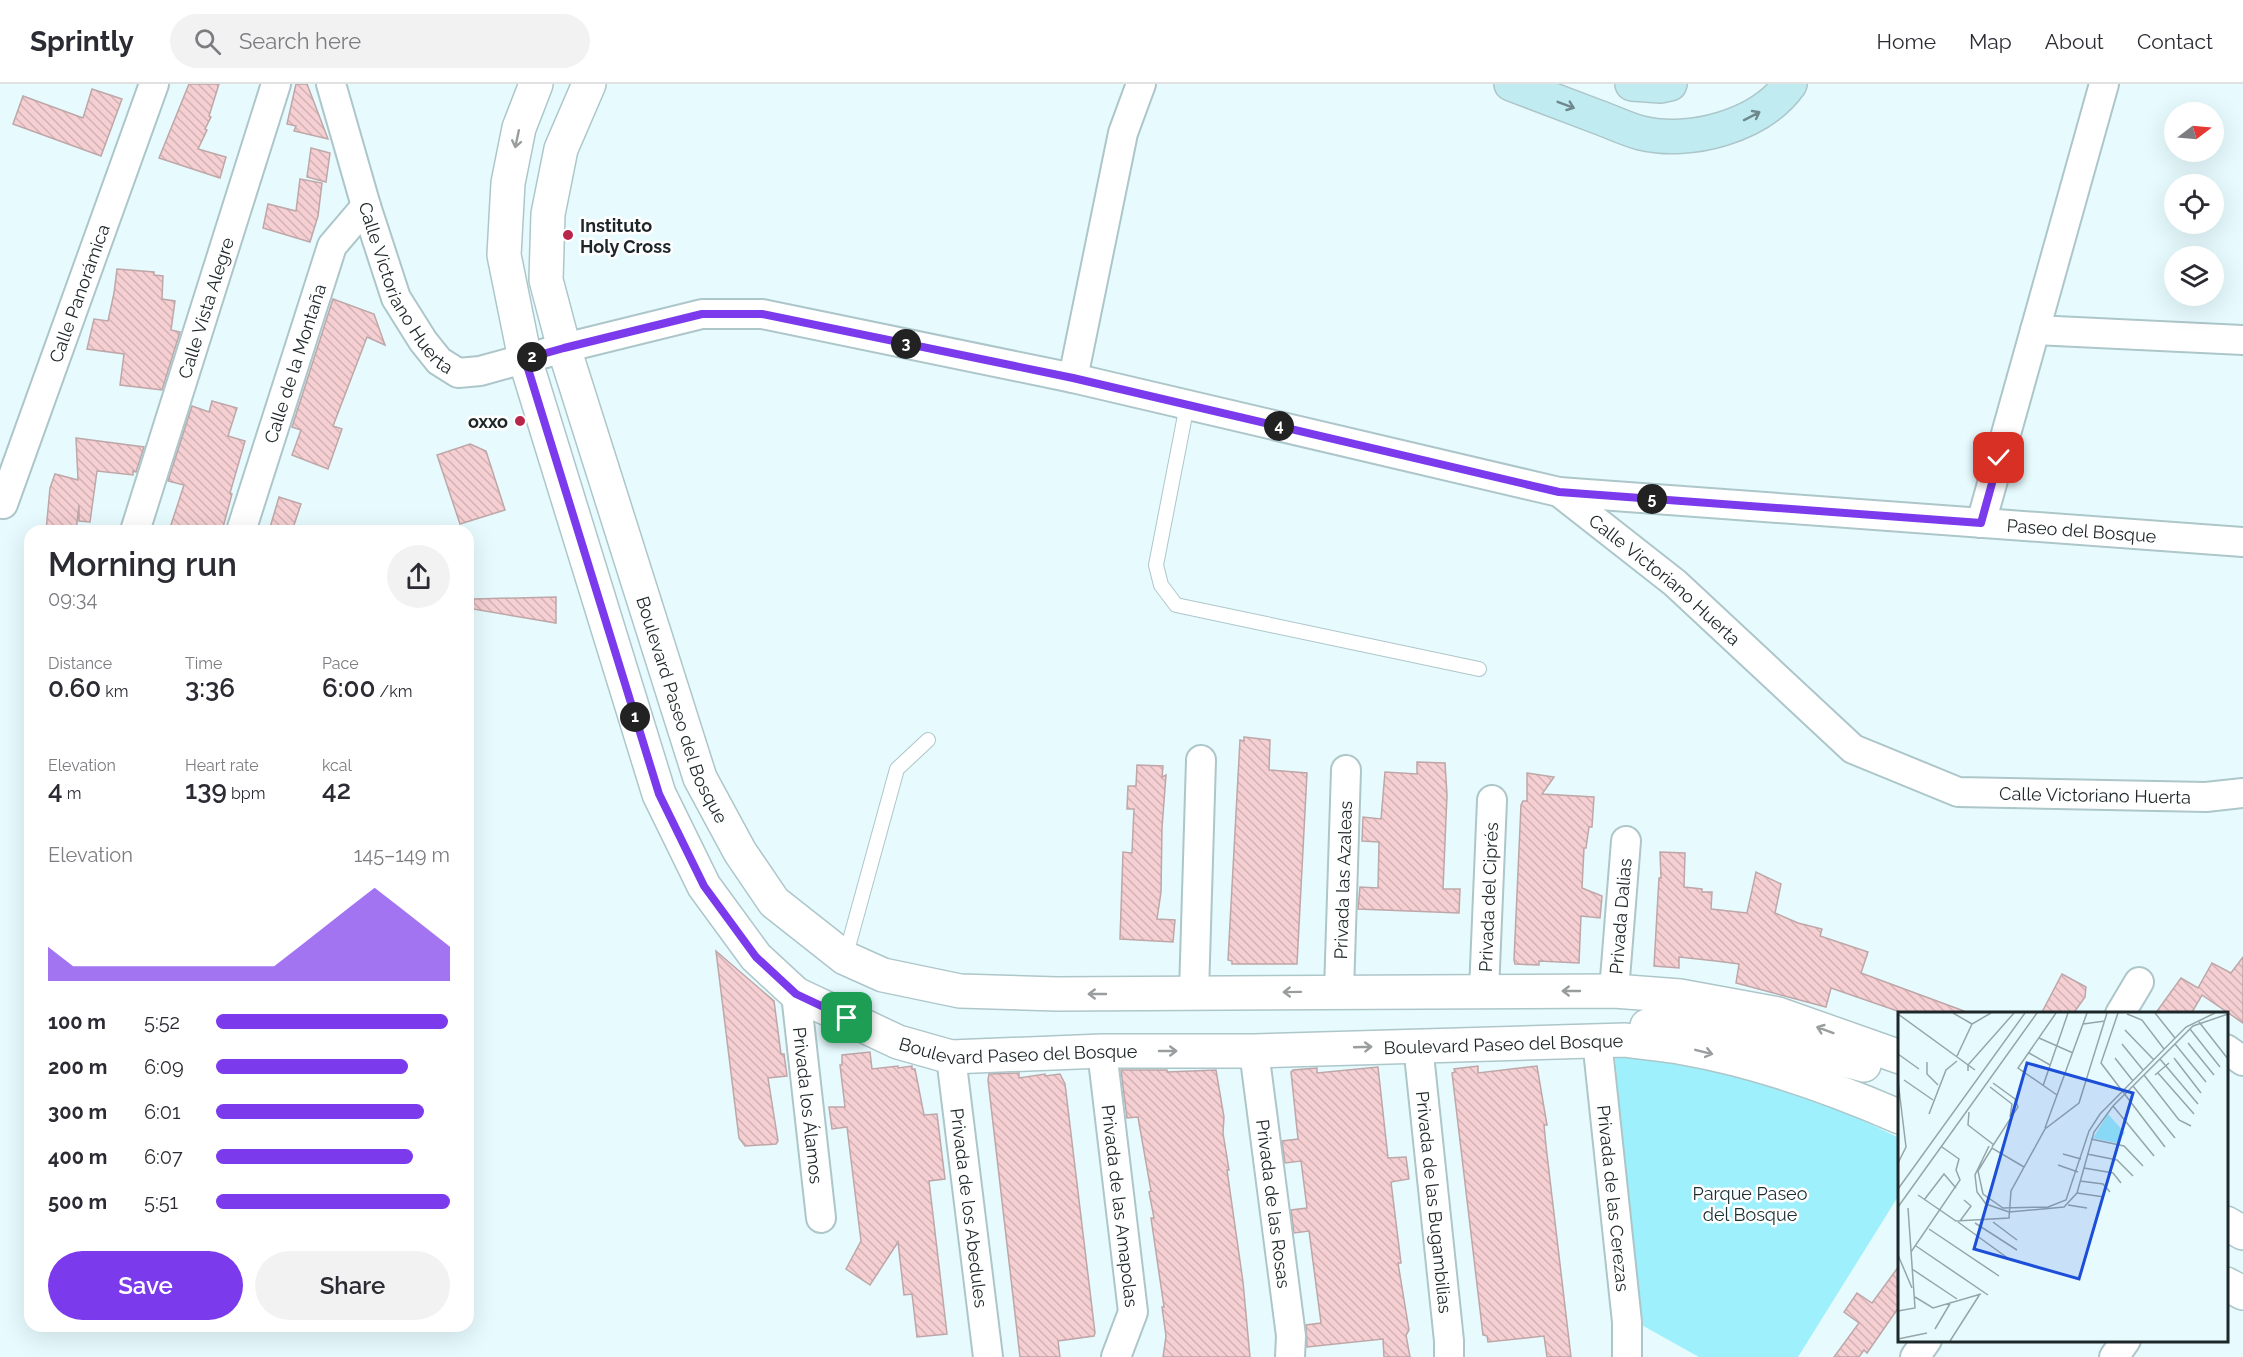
<!DOCTYPE html>
<meta charset="utf-8">
<style>
:root{--surface:#fff;--page:#f2f2f3;--text:#2b2b33;--muted:#7c7c81;--line:#e1e1e2;--accent:#7c3aed}
body{margin:0;font-family:Raleway,sans-serif;background:var(--page);color:var(--text);height:100vh;display:flex;flex-direction:column;font-size:22px;white-space:nowrap}
*{box-sizing:border-box;margin:0}
p{font-size:20px;color:var(--muted)}
.icon{flex:none;width:33px;height:33px;fill:none;stroke:currentColor;stroke-width:2;stroke-linecap:round;stroke-linejoin:round}
.map{position:relative;flex:1;overflow:hidden}
.sheet{position:absolute;left:24px;top:441px;width:450px;height:807px;display:flex;flex-direction:column;background:var(--surface);border-radius:18px;box-shadow:0 6px 24px #0002}
.sheet>*{flex:none}
.needle{width:39px;rotate:74deg}
.tools{position:absolute;left:2164px;top:18px;display:grid;gap:12px}
.tools a{display:grid;place-items:center;width:60px;height:60px;border-radius:50%;background:var(--surface);box-shadow:0 6px 24px #0002;font-size:30px}
.pin{position:absolute;display:grid;place-items:center;width:51px;height:51px;color:#fff;margin:-26px;border-radius:12px;box-shadow:0 3px 9px #0006}
.km{position:absolute;width:30px;height:30px;margin:-15px;border-radius:50%;background:#222;color:#fff;font-size:16px;line-height:30px;text-align:center}
.round{display:grid;place-items:center;flex:none;width:63px;height:63px;border-radius:32px;background:var(--page)}
.head{display:flex;align-items:center;justify-content:space-between;height:102px;padding:0 24px}
h1{font-size:33px;font-weight:600;line-height:45px}
.stats{display:grid;grid-template-columns:repeat(3,1fr);gap:9px;height:102px;padding:6px 24px}
.stats div{display:grid;align-content:center}
.stats b{font-size:26px;font-weight:600}
.stats small{font-size:16px;font-weight:400}
.stats p{font-size:16px}
.chart{height:168px;padding:12px 24px}
.chart p{display:flex;justify-content:space-between}
.chart svg{width:100%;height:108px;margin-top:6px;fill:var(--accent);opacity:.7}
.button{display:flex;gap:12px;margin-top:auto;padding:12px 24px}
.button a{flex:1;height:69px;border-radius:36px;background:var(--accent);color:#fff;font-size:24px;font-weight:600;line-height:69px;text-align:center}
.button a+a{background:var(--page);color:var(--text)}
ul{padding:0 24px;list-style:none;font-size:20px}
li{display:grid;grid-template-columns:96px 72px 1fr;align-items:center;height:45px}
li i{height:15px;border-radius:8px;background:var(--accent)}
header{display:flex;align-items:center;gap:36px;box-sizing:border-box;height:84px;padding:0 30px;background:var(--surface);border-bottom:2px solid var(--line)}
header strong{font-size:28px}
nav{display:flex;gap:33px;margin-inline-start:auto;font-size:21px}
.search{width:420px;height:54px;background:var(--page);display:flex;align-items:center;gap:15px;box-sizing:border-box;padding:0 21px;border-radius:33px;color:var(--muted);font-size:22px}
.map>svg:first-child{display:block}
.green{fill:#9df0fc}
.building{fill:url(#building-back-hatch);stroke:#bea7a8;stroke-width:1.5}
.lines{fill:none;stroke-linecap:round;stroke-linejoin:round}
.service-casing{stroke:#adc6ca;stroke-width:16}
.minor-casing{stroke:#adc6ca;stroke-width:32}
.tertiary-casing{stroke:#adc6ca;stroke-width:36}
.secondary-casing{stroke:#adc6ca;stroke-width:36}
.service{stroke:#fff;stroke-width:14}
.minor{stroke:#fff;stroke-width:28}
.tertiary{stroke:#fff;stroke-width:33}
.secondary{stroke:#c0ecf1;stroke-width:33}
.oneway{stroke:#6e898c}
.oneway2{stroke:#999d9e}
.route-casing{stroke:#fff;stroke-width:12}
.route{stroke:#7c3aed;stroke-width:8}
.poi-dot{fill:#b8274a;stroke:#fff;stroke-width:2}
.labels{text-anchor:middle;dominant-baseline:central;stroke-width:5;stroke-linejoin:round;paint-order:stroke}
.poi-label{font-size:18px;font-weight:bold;fill:#1d2628;stroke:#fff;text-anchor:start}
.street-label{font-size:18px;fill:#1d2628;stroke:#fff}
.park-label{font-size:18px;fill:#1a2f32;stroke:#fff}
.inset-road{fill:none;stroke:#96a6a8;stroke-width:1.5}
.view{fill:#1d4ed8;fill-opacity:0.15;stroke:#1d4ed8;stroke-width:3}
.inset-edge{fill:none;stroke:#1d2628;stroke-width:3}
</style>
<header>
<strong>Sprintly</strong>
<div class="search"><svg class="icon" aria-label="search" viewBox="0 0 24 24"><circle cx="10" cy="10" r="6"/><path d="M15 15l6 6"/></svg>Search here</div>
<nav><a>Home</a><a>Map</a><a>About</a><a>Contact</a></nav>
</header>
<div class="map">
<svg width="2243" height="1273" viewBox="0 0 2243 1273">
<defs>
<pattern id="building-back-hatch" width="6" height="6" patternUnits="userSpaceOnUse" patternTransform="scale(1.5)"><rect width="6" height="6" fill="#f5cfd2"/><path d="M-1 5l2 2M0 0l6 6M5-1l2 2" fill="none" stroke="#d2b2b4"/></pattern>
</defs>
<rect width="100%" height="100%" fill="#e7fbfe"/>
<polygon class="green" points="1615,971 1780,996 1899,1054 1899,1111 1798,1273 1699,1273 1638,1239"/>
<g class="building">
<polygon points="189,0 219,0 209,32 211,33 205,45 207,46 198,65 226,73 220,94 159,74"/>
<polygon points="296,0 307,0 328,55 294,47 296,42 287,40"/>
<polygon points="92,5 122,15 101,72 13,40 23,12 83,34"/>
<polygon points="311,64 330,69 326,98 307,93"/>
<polygon points="300,95 322,99 318,132 310,158 263,144 268,120 296,127"/>
<polygon points="117,185 154,188 154,191 163,192 162,215 175,217 171,246 180,248 162,306 120,301 124,270 87,265 94,235 108,237 114,209"/>
<polygon points="333,215 374,230 385,261 367,253 333,342 342,345 328,385 292,371 301,346 292,343"/>
<polygon points="212,317 237,324 228,352 245,357 230,409 232,410 222,447 169,447 184,401 168,397 192,322 209,328"/>
<polygon points="76,354 144,363 136,388 133,387 133,391 97,387 90,438 79,437 79,421 76,447 46,447 50,404 55,390 78,396"/>
<polygon points="470,360 486,367 505,426 460,440 437,371"/>
<polygon points="279,413 301,420 292,447 269,447"/>
<polygon points="556,513 556,539 473,525 474,515"/>
<polygon points="1244,653 1270,656 1269,686 1307,689 1297,880 1232,880 1232,877 1228,876 1240,656 1244,657"/>
<polygon points="1417,678 1445,679 1447,711 1443,805 1460,805 1459,829 1358,825 1360,803 1378,804 1379,758 1362,757 1363,733 1381,735 1385,688 1417,690"/>
<polygon points="1137,681 1163,682 1162,693 1166,691 1162,744 1161,808 1157,835 1175,836 1173,858 1120,855 1123,768 1132,769 1133,746 1134,725 1127,725 1128,702 1136,702"/>
<polygon points="1527,689 1554,693 1542,710 1594,713 1592,743 1589,743 1586,764 1584,764 1582,804 1602,812 1600,834 1581,832 1579,879 1539,877 1539,881 1515,880 1514,876 1521,721 1523,717 1527,717"/>
<polygon points="1660,768 1685,769 1684,803 1702,805 1702,808 1712,808 1711,825 1747,829 1756,788 1781,800 1775,829 1798,839 1822,845 1820,852 1868,868 1861,889 1964,927 1963,930 1906,930 1831,904 1826,923 1736,899 1739,880 1716,877 1679,873 1679,884 1654,882 1659,794 1661,794"/>
<polygon points="716,867 774,917 781,970 784,970 787,992 768,994 778,1057 776,1060 745,1062 739,1054"/>
<polygon points="2243,873 2243,939 2202,911 2191,930 2155,930 2181,894 2198,904 2212,879 2231,889"/>
<polygon points="2062,890 2086,903 2085,913 2073,930 2041,930"/>
<polygon points="870,968 872,985 898,982 898,984 912,982 912,985 915,985 924,1031 937,1030 945,1095 929,1097 947,1250 917,1253 912,1210 904,1211 898,1158 870,1201 846,1185 861,1157 847,1043 832,1045 829,1023 845,1023 840,981 842,981 842,971"/>
<polygon points="1478,982 1478,989 1537,982 1547,1041 1544,1041 1546,1062 1571,1273 1547,1273 1544,1252 1488,1258 1487,1252 1483,1251 1452,989 1455,988 1454,985"/>
<polygon points="1378,983 1388,1074 1406,1073 1409,1095 1391,1098 1401,1179 1398,1179 1409,1246 1406,1251 1410,1273 1384,1273 1383,1255 1307,1263 1306,1241 1321,1239 1309,1147 1294,1149 1291,1126 1307,1124 1301,1077 1285,1079 1282,1057 1298,1055 1291,988 1293,986 1317,984 1317,989"/>
<polygon points="1121,986 1167,986 1167,988 1216,986 1224,1033 1223,1049 1229,1086 1227,1086 1243,1198 1250,1273 1163,1273 1166,1252 1162,1223 1164,1223 1151,1134 1154,1134 1149,1108 1151,1107 1138,1033 1127,1034"/>
<polygon points="1019,989 1019,994 1045,990 1045,992 1060,990 1065,1000 1095,1249 1094,1252 1058,1257 1060,1273 1020,1273 988,996 989,990"/>
<polygon points="1899,1182 1899,1223 1867,1269 1864,1266 1859,1273 1834,1273 1859,1239 1844,1228 1857,1209 1872,1219"/>
</g>
<g class="lines">
<defs>
<g id="service">
<polyline points="1187,321 1156,481 1161,501 1176,521 1479,585"/>
<polyline points="845,874 897,685 928,656"/>
</g>
<g id="minor">
<path id="s1" d="M 331,0 L 366,122 L 396,214 L 423,257 L 439,277 L 458,289 L 480,287 L 564,264 L 702,230 L 762,230 L 1073,294 L 1559,408 L 1675,499 L 1853,665 L 1958,708 L 2206,713 L 2243,709"/>
<polyline points="2035,246 2243,256"/>
<polyline points="1073,294 1123,49 1141,0"/>
<path id="s2" d="M 1559,408 L 2243,458"/>
<path id="s3" d="M 3,420 L 154,0"/>
<polyline points="1981,439 2104,0"/>
<path id="s4" d="M 135,447 L 276,0"/>
<path id="s5" d="M 241,447 L 332,162 L 366,122"/>
<path id="s6" d="M 1339,907 L 1346,686"/>
<path id="s7" d="M 1484,907 L 1492,716"/>
<path id="s8" d="M 1614,907 L 1626,757"/>
<polyline points="1194,909 1201,676"/>
<path id="s9" d="M 796,910 L 821,1134"/>
<polyline points="2120,930 2139,898"/>
<path id="s10" d="M 1597,956 L 1627,1238 L 1627,1273"/>
<path id="s11" d="M 1418,961 L 1449,1257 L 1449,1273"/>
<polyline points="2226,965 2243,977"/>
<path id="s12" d="M 1102,967 L 1133,1228 L 1116,1273"/>
<path id="s13" d="M 1254,967 L 1291,1252 L 1290,1273"/>
<path id="s14" d="M 951,973 L 988,1273"/>
<polyline points="1915,1273 1927,1256"/>
<polyline points="2114,1273 2126,1256"/>
</g>
<g id="tertiary">
<path id="s15" d="M 536,0 L 519,44 L 508,99 L 504,171 L 525,275 L 659,710 L 704,802 L 756,873 L 796,910 L 898,958 L 951,973 L 1102,967 L 1254,967 L 1625,956 C 1644,959 1665,960 1684,964 C 1758,977 1831,1003 1900,1033"/>
<path id="s16" d="M 589,0 L 561,65 L 548,130 L 546,196 L 564,264 L 700,694 L 740,768 L 774,818 L 845,874 L 883,891 L 960,907 L 1057,910 L 1614,907 L 1680,912 L 1778,930 L 1900,973"/>
<polyline points="1647,942 1715,942 1864,981"/>
<polyline points="2226,1139 2243,1149"/>
<polyline points="2226,1200 2243,1209"/>
</g>
<g id="secondary">
<path d="M 1511,0 C 1540,11 1569,22 1598,33 C 1612,38 1626,45 1641,49 C 1690,61 1760,42 1790,0"/>
<polyline points="1632,0 1661,2 1670,0"/>
</g>
</defs>
<use href="#service" class="service-casing"/>
<use href="#minor" class="minor-casing"/>
<use href="#tertiary" class="tertiary-casing"/>
<use href="#secondary" class="secondary-casing"/>
<use href="#service" class="service"/>
<use href="#minor" class="minor"/>
<use href="#tertiary" class="tertiary"/>
<use href="#secondary" class="secondary"/>
</g>
<defs><path id="oneway-shaft" d="M-6 0H5M1.5-3L5.5 0L1.5 3" fill="none" stroke-width="1.6" stroke-linecap="round" stroke-linejoin="round" transform="scale(1.5)"/></defs>
<g class="oneway">
<use href="#oneway-shaft" transform="translate(1566 21) rotate(21)"/>
<use href="#oneway-shaft" transform="translate(1752 32) rotate(-27)"/>
</g>
<g class="oneway2">
<use href="#oneway-shaft" transform="translate(517 55) rotate(102)"/>
<use href="#oneway-shaft" transform="translate(1571 907) rotate(180)"/>
<use href="#oneway-shaft" transform="translate(1292 908) rotate(179)"/>
<use href="#oneway-shaft" transform="translate(1097 910) rotate(180)"/>
<use href="#oneway-shaft" transform="translate(1825 946) rotate(-160)"/>
<use href="#oneway-shaft" transform="translate(1363 963) rotate(-2)"/>
<use href="#oneway-shaft" transform="translate(1168 967)"/>
<use href="#oneway-shaft" transform="translate(1704 968) rotate(14)"/>
</g>
<g class="lines">
<defs>
<polyline id="route" points="847,934 796,910 756,873 704,802 659,710 525,275 564,264 702,230 762,230 1073,294 1559,408 1981,439 1999,374"/>
</defs>
<use href="#route" class="route-casing"/>
<use href="#route" class="route"/>
</g>
<g class="poi-dot">
<circle cx="568" cy="151" r="6"/>
<circle cx="520" cy="337" r="6"/>
</g>
<g class="labels">
<g class="poi-label">
<text x="580" y="141">Instituto<tspan x="580" dy="21">Holy Cross</tspan></text>
<text x="508" y="337" text-anchor="end">oxxo</text>
</g>
<g class="street-label">
<text stroke="none"><textPath href="#s1" startOffset="219">Calle Victoriano Huerta</textPath></text>
<text stroke="none"><textPath href="#s3" startOffset="224">Calle Panorámica</textPath></text>
<text stroke="none"><textPath href="#s4" startOffset="234">Calle Vista Alegre</textPath></text>
<text stroke="none"><textPath href="#s5" startOffset="176">Calle de la Montaña</textPath></text>
<text stroke="none"><textPath href="#s2" startOffset="524">Paseo del Bosque</textPath></text>
<text stroke="none"><textPath href="#s1" startOffset="1588">Calle Victoriano Huerta</textPath></text>
<text stroke="none"><textPath href="#s16" startOffset="654">Boulevard Paseo del Bosque</textPath></text>
<text stroke="none"><textPath href="#s1" startOffset="2092">Calle Victoriano Huerta</textPath></text>
<text stroke="none"><textPath href="#s6" startOffset="111">Privada las Azaleas</textPath></text>
<text stroke="none"><textPath href="#s7" startOffset="94">Privada del Ciprés</textPath></text>
<text stroke="none"><textPath href="#s8" startOffset="75">Privada Dalias</textPath></text>
<text stroke="none"><textPath href="#s15" startOffset="1702">Boulevard Paseo del Bosque</textPath></text>
<text stroke="none"><textPath href="#s15" startOffset="1216">Boulevard Paseo del Bosque</textPath></text>
<text stroke="none"><textPath href="#s9" startOffset="112">Privada los Álamos</textPath></text>
<text stroke="none"><textPath href="#s10" startOffset="159">Privada de las Cerezas</textPath></text>
<text stroke="none"><textPath href="#s11" startOffset="158">Privada de las Bugambilias</textPath></text>
<text stroke="none"><textPath href="#s13" startOffset="154">Privada de las Rosas</textPath></text>
<text stroke="none"><textPath href="#s12" startOffset="156">Privada de las Amapolas</textPath></text>
<text stroke="none"><textPath href="#s14" startOffset="152">Privada de los Abedules</textPath></text>
</g>
<g class="park-label">
<text x="1750" y="1109">Parque Paseo<tspan x="1750" dy="21">del Bosque</tspan></text>
</g>
</g>
<g transform="translate(1898 928)">
<rect width="330" height="330" fill="#e7fbfe"/>
<path d="M 210,102 L 227,121 L 218,131 L 195,126 Z" fill="#9df0fc"/>
<path class="inset-road" d="M 55,1 L 74,12M 158,1 L 120,56 L 159,83M 220,1 L 203,51 L 267,135M 257,1 L 277,26M 0,2 L 77,58M 229,2 L 244,8 L 266,37M 301,10 L 330,47M 185,12 L 207,9M 292,17 L 322,55M 227,18 L 256,48M 141,26 L 175,41M 290,31 L 316,63M 224,32 L 245,58M 277,32 L 308,70M 131,41 L 152,53M 0,42 L 21,57M 59,44 L 74,12 L 93,1M 217,46 L 235,69M 276,46 L 303,81M 262,47 L 300,92M 29,50 L 29,62 L 40,73M 70,59 L 70,53 L 116,1M 260,61 L 296,102M 246,63 L 281,108 L 293,114M 257,63 L 271,51M 6,68 L 35,88M 0,69 L 8,135 L 0,151M 145,74 L 170,1M 235,74 L 277,126M 92,75 L 114,92 L 112,105M 215,94 L 256,144M 71,100 L 70,113 L 96,133M 31,102 L 48,58 L 59,49M 147,116 L 189,1M 193,127 L 226,134 L 245,154M 91,134 L 77,163 L 79,180 L 88,192 L 111,200 L 166,195 L 179,181 L 196,120 L 215,94 L 295,14 L 330,2M 94,135 L 120,95 L 117,87 L 95,71M 165,142 L 183,147M 189,142 L 219,148 L 235,164M 160,153 L 180,160M 126,155 L 94,136 L 80,159 L 85,182 L 105,196 L 150,195 L 168,188 L 191,119 L 202,102 L 288,15 L 317,1M 186,156 L 215,161 L 223,171M 182,169 L 205,172 L 212,180M 0,177 L 127,1M 179,181 L 206,185M 20,183 L 58,209 L 111,206 L 113,179 L 147,117 L 181,91 L 209,1M 26,188 L 46,162 L 58,176M 170,193 L 189,196M 0,195 L 139,1M 62,209 L 73,194 L 66,188M 60,210 L 111,247M 95,210 L 119,228M 77,211 L 119,238M 31,217 L 101,264M 18,234 L 90,283M 13,240 L 62,168 L 58,158 L 61,147 L 44,135M 0,243 L 14,276M 14,257 L 59,287M 17,285 L 35,296 L 83,282M 0,299 L 17,296 L 10,196M 37,317 L 53,290M 0,327 L 29,321M 52,329 L 82,282"/>
<path class="view" d="M 129,51 L 235,81 L 181,267 L 76,237 Z"/>
<rect width="330" height="330" class="inset-edge"/>
</g>
</svg>
<div class="tools">
<a><svg class="needle" viewBox="-14 -14 28 28"><path d="M0-13l5 13h-10z" fill="#e53935"/><path d="M0 13l5-13h-10z" fill="#7c7c81"/></svg></a>
<a><svg class="icon" aria-label="locate" viewBox="0 0 24 24"><circle cx="12" cy="12" r="6"/><path d="M12 2v4M12 18v4M2 12h4M18 12h4"/></svg></a>
<a><svg class="icon" aria-label="layers" viewBox="0 0 24 24"><path d="M12 4l9 5-9 5-9-5zM3 14l9 5 9-5"/></svg></a>
</div>
<div class="pin" style="left:847px;top:934px;background:#1e9e55"><svg class="icon" aria-label="arrive" viewBox="0 0 24 24"><path d="M6 21V4h12l-3 4 3 4H6"/></svg></div>
<div class="pin" style="left:1999px;top:374px;background:#d93025"><svg class="icon" aria-label="check" viewBox="0 0 24 24"><path d="M5 12l5 5 9-10"/></svg></div>
<b class="km" style="left:635px;top:633px">1</b>
<b class="km" style="left:532px;top:273px">2</b>
<b class="km" style="left:906px;top:260px">3</b>
<b class="km" style="left:1279px;top:342px">4</b>
<b class="km" style="left:1652px;top:415px">5</b>
<section class="sheet">
<div class="head"><div><h1>Morning run</h1><p>09:34</p></div><a class="round"><svg class="icon" aria-label="share" viewBox="0 0 24 24"><path d="M12 15V3M7 8l5-5 5 5M5 13v7h14v-7"/></svg></a></div>
<div class="stats">
<div><p>Distance</p><b>0.60<small> km</small></b></div>
<div><p>Time</p><b>3:36</b></div>
<div><p>Pace</p><b>6:00<small> /km</small></b></div>
</div>
<div class="stats">
<div><p>Elevation</p><b>4<small> m</small></b></div>
<div><p>Heart rate</p><b>139<small> bpm</small></b></div>
<div><p>kcal</p><b>42</b></div>
</div>
<div class="chart"><p><span>Elevation</span>145–149 m</p>
<svg viewBox="0 0 160 44" preserveAspectRatio="none"><path d="M0 44V30L10 38L20 38L30 38L40 38L50 38L60 38L70 38L80 38L90 38L100 30L110 22L120 14L130 6L140 14L150 22L160 30V44z"/></svg>
</div>
<ul>
<li><b>100 m</b>5:52<i style="width:99%"></i></li>
<li><b>200 m</b>6:09<i style="width:82%"></i></li>
<li><b>300 m</b>6:01<i style="width:89%"></i></li>
<li><b>400 m</b>6:07<i style="width:84%"></i></li>
<li><b>500 m</b>5:51<i style="width:100%"></i></li>
</ul>
<div class="button"><a>Save</a><a>Share</a></div>
</section>
</div>
